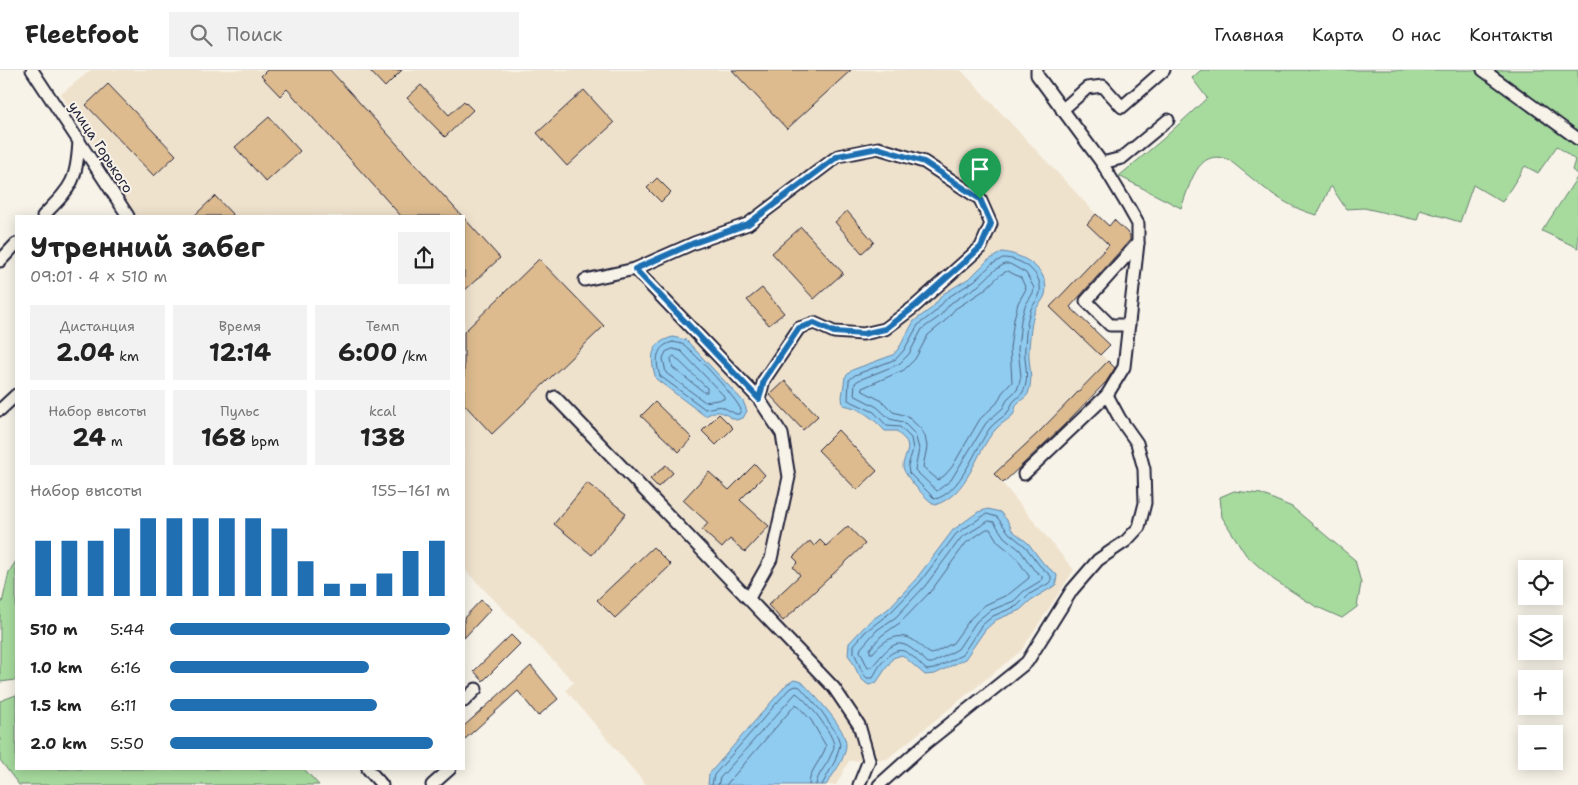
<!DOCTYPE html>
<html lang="ru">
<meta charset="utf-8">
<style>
:root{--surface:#fff;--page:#f2f2f2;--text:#222;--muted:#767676;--line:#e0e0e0;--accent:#1f6fb2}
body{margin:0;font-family:"Shantell Sans",sans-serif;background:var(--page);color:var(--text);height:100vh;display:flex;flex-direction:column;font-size:19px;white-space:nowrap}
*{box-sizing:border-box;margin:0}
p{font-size:16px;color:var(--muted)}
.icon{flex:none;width:28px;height:28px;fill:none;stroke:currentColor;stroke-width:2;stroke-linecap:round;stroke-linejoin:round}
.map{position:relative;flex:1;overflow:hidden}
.sheet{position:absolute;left:15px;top:145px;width:450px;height:555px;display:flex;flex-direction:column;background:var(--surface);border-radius:0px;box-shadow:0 2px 12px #0003}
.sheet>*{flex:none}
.buttons{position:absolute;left:1518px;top:490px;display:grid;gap:10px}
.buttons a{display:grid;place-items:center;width:45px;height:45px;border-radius:0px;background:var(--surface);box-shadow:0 2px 12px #0003;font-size:25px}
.pin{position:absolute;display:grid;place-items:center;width:42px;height:42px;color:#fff;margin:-51px -21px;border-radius:50% 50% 50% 0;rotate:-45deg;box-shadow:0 0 5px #0007}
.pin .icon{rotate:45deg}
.round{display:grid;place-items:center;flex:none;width:52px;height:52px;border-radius:0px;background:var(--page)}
.head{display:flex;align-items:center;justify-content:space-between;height:85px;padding:0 15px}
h1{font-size:28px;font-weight:700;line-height:38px}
.figures{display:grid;grid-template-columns:repeat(3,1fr);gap:8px;height:85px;padding:5px 15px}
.figures div{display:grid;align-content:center;border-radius:0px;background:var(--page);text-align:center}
.figures b{font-size:25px;font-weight:700}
.figures small{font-size:14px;font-weight:400}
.figures p{font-size:14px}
.chart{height:140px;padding:10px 15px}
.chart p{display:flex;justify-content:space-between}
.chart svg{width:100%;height:90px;margin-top:5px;stroke:var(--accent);stroke-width:6}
ul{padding:0 15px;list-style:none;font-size:16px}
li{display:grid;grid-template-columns:80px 60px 1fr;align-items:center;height:38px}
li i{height:12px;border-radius:6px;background:var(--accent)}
header{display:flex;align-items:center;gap:30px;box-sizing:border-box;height:70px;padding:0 25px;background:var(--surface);border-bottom:1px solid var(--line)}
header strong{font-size:24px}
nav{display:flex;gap:28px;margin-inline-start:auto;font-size:18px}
.search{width:350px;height:45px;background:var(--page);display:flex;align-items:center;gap:12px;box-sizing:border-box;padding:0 18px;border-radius:0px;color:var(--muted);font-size:19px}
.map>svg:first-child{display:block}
.built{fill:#efe2cd}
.green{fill:#a7db9e;stroke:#647e6c}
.water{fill:#90cbf0;stroke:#6487a8}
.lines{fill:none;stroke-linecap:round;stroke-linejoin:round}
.shore{stroke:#4e6683;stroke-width:1}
.building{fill:#ddbb8f;stroke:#22223b}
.minor-casing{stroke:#22223b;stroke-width:15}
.minor{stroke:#f7f3e8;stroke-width:11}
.route-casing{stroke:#fff;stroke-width:10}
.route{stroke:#1f6fb2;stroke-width:6}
.labels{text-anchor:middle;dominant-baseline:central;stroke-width:4;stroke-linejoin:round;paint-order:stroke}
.street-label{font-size:14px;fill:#22223b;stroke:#f7f3e8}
</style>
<header>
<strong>Fleetfoot</strong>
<div class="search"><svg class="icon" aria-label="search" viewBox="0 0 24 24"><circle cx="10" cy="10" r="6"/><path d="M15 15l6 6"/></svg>Поиск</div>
<nav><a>Главная</a><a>Карта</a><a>О нас</a><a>Контакты</a></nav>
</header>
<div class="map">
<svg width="1578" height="715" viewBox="0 0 1578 715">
<rect width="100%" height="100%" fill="#f7f3e8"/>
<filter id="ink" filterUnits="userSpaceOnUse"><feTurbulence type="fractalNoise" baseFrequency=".02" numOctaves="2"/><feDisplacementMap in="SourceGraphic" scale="10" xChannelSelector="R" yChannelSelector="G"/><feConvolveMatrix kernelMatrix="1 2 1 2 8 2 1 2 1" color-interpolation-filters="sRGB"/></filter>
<g filter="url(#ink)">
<polygon class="built" points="91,0 961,0 1096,144 1087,154 1109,175 1050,237 1108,291 1043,358 995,404 1074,500 1021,581 887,689 849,691 836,715 646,715 566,620 574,612 464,499 464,146 136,146 61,24"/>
<g class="green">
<path d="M 1201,0 L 1578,0 L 1578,105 L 1572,100 L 1575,90 L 1557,76 L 1538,103 L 1525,96 L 1502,132 L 1473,115 L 1460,152 L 1420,140 L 1417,150 L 1364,138 L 1346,139 L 1331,116 L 1317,145 C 1283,137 1256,111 1229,90 C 1197,76 1190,116 1181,138 L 1119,106 L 1163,69 L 1207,28 L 1192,8 Z"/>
<polygon points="1578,106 1578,178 1542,161"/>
<polygon points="1234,421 1261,424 1292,437 1355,490 1361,513 1357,537 1342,548 1315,536 1274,510 1246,485 1222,447 1220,427"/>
<polygon points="16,491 16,610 0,612 0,534 2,533 9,502"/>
<polygon points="16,625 16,699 304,699 319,715 19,715 0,690 0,631"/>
</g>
<g class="water">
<path d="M 1002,182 C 1023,184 1051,200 1045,225 C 1043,231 1037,236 1035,241 C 1031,252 1030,267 1029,279 C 1028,295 1034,308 1028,324 C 1025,329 1020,330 1017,334 C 1015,337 1015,342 1013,345 C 1008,350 1000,354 995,360 C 975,383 969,424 935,435 C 927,430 903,405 903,396 C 903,388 910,382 907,373 C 906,369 900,366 897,361 L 885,361 C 873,348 861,338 843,335 L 842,327 L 845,307 L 852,300 L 893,285 L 899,278 L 914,251 L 932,238 L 943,224 L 971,207 L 987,191 Z"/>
<path d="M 673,267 L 686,270 L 743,331 L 747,341 L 743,348 L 736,350 C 721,343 722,338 705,346 L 656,309 C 650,289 649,273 673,267 Z"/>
<path d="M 988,439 L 1000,442 L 1007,450 L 1012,460 L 1028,473 L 1043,493 L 1057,505 L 1056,515 L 1031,530 L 1020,540 L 996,550 L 985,560 L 965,589 L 935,604 L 925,605 L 902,585 L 893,588 L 876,613 L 869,615 C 856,608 857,596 848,585 L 849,573 L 870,551 L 888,539 L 916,509 L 953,460 L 978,442 Z"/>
<path d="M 794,610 L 802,612 C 814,625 847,658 846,676 C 845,690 833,704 826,715 L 708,715 L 709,704 L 786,615 Z"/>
</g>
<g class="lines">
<g class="shore">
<path d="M 1003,188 C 1021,188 1043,202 1040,223 C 1039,229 1033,234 1031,239 C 1026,251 1026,265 1025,277 C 1023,292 1031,307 1023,322 C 1021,325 1018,327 1015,330 C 1011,333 1011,339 1007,343 C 1002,348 995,352 990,358 C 976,377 960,424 935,429 L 909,403 L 908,396 L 913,379 L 911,368 L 900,357 L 887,356 L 874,342 L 848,330 L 849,310 L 855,305 L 896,289 L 904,280 L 918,255 L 935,242 L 947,228 L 974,211 L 991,195 Z"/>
<polygon points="1005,194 1010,194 1026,203 1034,218 1033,223 1025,236 1021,250 1018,279 1021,306 1019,314 1017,320 1008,328 1003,338 986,353 951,410 937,421 915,400 919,379 915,364 903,352 890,349 877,337 854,325 855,313 859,310 899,294 909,284 922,259 939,247 951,233 978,216 995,200"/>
<polygon points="1008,201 1021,208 1026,219 1018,233 1014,249 1010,278 1012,312 1002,323 997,333 980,349 952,397 945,405 938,410 923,397 927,377 925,366 921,359 907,346 893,342 882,331 863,321 862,318 904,300 915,289 928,265 944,252 955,239 983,221 1000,205"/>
<path d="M 673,272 C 676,273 681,273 684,275 C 694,282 738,330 741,340 L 739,344 L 736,344 C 717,335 726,335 705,339 L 660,306 C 655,291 655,276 673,272 Z"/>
<polygon points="673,279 681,281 724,326 724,329 705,332 666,303 663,288 666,282"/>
<polygon points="674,286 707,318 707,322 704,322 673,298 671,289"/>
<path d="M 987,444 L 997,447 L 1009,463 L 1025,476 L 1040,496 L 1051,506 L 1051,512 L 1028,525 L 1017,536 L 993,546 L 981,556 L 962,585 L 934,599 L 927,600 C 920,595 914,586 906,582 C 892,574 877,598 873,608 L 867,608 C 860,602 859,591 854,583 L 854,575 L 865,562 L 891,542 L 920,512 L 956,464 Z"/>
<path d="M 989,451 L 994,452 L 1004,467 L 1020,480 L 1034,500 L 1042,506 L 1042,510 L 1024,521 L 1014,531 L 989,541 L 976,552 L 958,579 L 932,593 L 928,593 C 900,566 895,568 872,597 L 868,598 L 860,581 L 861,578 L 877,560 L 896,547 L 925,516 L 961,468 Z"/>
<path d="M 987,459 L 990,459 L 998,472 L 1015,486 L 1029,506 L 1029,508 L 1009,524 L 985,535 L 971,548 L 953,573 L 932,584 C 925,582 920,574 913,570 C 898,561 882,571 873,583 L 870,583 L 870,579 L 881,566 L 901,552 L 931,521 L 966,473 Z"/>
<polyline points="712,715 714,705 789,619 796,616 800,617 822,642 837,664 840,675 835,691 822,715"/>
<path d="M 718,715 L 720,708 L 796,623 C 806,629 834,664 834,676 C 834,679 831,685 830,687 C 826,697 817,704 816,715"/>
<path d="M 726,715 L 796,634 L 811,650 L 826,676 C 822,690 809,700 809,715"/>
</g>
</g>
<g class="building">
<polygon points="267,0 330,0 462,146 401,146 287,19 280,26 261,6"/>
<polygon points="369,0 402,0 385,17"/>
<polygon points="732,0 851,0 787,59"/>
<polygon points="108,14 176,85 154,106 86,35"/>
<polygon points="421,15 449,45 464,31 473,40 445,67 407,28"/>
<polygon points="584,20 614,53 567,96 537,63"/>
<polygon points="269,47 300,81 266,112 235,77"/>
<polygon points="657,108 671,122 661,132 647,118"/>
<polygon points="215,126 234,146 194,146"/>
<polygon points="847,141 874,172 862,183 835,152"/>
<polygon points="1096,144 1109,156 1114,150 1130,165 1130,170 1070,237 1110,275 1100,285 1050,237 1109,175 1087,154"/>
<polygon points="464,148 500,188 464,221"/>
<polygon points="801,157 843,203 814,229 772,183"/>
<polygon points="539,189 604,256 492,364 464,334 464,262"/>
<polygon points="762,218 784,243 769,255 747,230"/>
<polygon points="1108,291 1115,298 1106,312 1063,356 1003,413 994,404 1039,362"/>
<polygon points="785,311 818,346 803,360 770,325"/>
<polygon points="655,332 692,368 679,382 641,346"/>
<polygon points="719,344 733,358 716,375 702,361"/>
<polygon points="838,360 877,401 857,420 818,380"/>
<polygon points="755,394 765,405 740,430 769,456 745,482 730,469 722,478 702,460 708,453 683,430 709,402 729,420"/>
<polygon points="666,395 673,403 658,417 650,409"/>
<polygon points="587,413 626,443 592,485 554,454"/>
<polygon points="848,456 865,474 783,551 768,535 800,505 793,497 798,492 793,487 810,471 814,476 820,470 826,476"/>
<polygon points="653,477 671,495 615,548 597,530"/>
<polygon points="481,530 491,539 464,568 464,548"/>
<polygon points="511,565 520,574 483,611 474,601"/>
<polygon points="531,596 558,629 538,646 518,621 464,670 464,656"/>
</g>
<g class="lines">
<defs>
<g id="minor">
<polyline points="32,0 128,146"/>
<polyline points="1483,0 1578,69"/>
<polyline points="1062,40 1087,18 1103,16 1122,37 1164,0"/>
<polyline points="1102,93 1122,88 1168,50"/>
<path d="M 43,146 C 71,117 77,113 79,70"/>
<polyline points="0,191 16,174"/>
<polyline points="635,199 759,329"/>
<polyline points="585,210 635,199 694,173 748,154 838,86 878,78 924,92 980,129 991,154 981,177 914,237 885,259 863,264 834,262 814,253 799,258 764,310 759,329 782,364 789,407 771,489 749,528"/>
<polyline points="1129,255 1110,255 1086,231 1138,173"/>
<polyline points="555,327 834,618 859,655 869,690 859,715"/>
<polyline points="0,340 16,325"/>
<polyline points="1024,404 1107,325 1124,297 1138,173 1138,154 1129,138 1102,93 1037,5 1037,0"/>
<polyline points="464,631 476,619"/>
<polyline points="368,699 382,715"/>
<polyline points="432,715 450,699"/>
<polyline points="879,715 926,673 1027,592 1072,520 1098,490 1126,471 1139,457 1145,433 1144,399 1137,373 1120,349 1107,325"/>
</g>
</defs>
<use href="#minor" class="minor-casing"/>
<use href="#minor" class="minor"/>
</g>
</g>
<g class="lines" filter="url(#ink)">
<defs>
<polygon id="route" points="878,78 924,92 980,129 991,154 981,177 914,237 885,259 863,264 834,262 814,253 799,258 764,310 759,329 635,199 694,173 748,154 838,86"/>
</defs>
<use href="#route" class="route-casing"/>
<use href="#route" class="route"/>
</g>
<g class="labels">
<g class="street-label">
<text transform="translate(101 77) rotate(57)">улица Горького</text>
</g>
</g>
</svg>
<div class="buttons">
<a><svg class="icon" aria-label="locate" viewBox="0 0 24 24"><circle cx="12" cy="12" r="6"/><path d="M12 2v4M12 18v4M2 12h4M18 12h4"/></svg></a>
<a><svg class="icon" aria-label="layers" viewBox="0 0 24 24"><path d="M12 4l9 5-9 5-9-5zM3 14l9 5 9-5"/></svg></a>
<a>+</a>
<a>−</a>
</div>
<div class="pin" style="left:980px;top:129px;background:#1e9e55"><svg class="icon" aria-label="arrive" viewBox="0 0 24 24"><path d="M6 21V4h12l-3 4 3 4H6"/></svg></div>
<section class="sheet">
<div class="head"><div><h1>Утренний забег</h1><p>09:01 · 4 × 510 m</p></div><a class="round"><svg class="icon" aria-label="share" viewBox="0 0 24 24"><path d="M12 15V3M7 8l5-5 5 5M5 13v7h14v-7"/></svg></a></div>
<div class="figures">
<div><p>Дистанция</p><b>2.04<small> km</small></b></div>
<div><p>Время</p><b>12:14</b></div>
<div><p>Темп</p><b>6:00<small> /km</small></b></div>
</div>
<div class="figures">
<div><p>Набор высоты</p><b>24<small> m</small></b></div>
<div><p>Пульс</p><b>168<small> bpm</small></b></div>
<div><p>kcal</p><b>138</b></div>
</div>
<div class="chart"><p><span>Набор высоты</span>155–161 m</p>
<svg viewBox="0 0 160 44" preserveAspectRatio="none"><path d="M5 44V17M15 44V17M25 44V17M35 44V11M45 44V6M55 44V6M65 44V6M75 44V6M85 44V6M95 44V11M105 44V27M115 44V38M125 44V38M135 44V33M145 44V22M155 44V17"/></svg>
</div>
<ul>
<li><b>510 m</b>5:44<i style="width:100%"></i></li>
<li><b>1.0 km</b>6:16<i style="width:71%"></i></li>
<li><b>1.5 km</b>6:11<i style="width:74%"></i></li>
<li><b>2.0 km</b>5:50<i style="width:94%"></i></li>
</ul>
</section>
</div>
